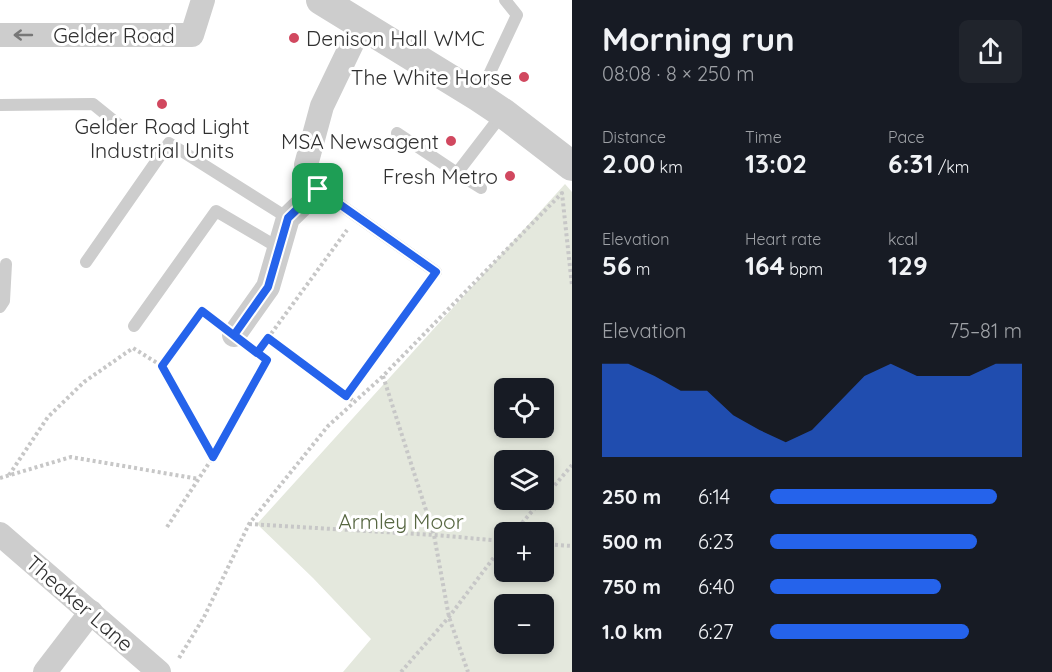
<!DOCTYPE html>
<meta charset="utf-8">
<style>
:root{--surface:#171b24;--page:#20242c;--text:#f1f3f6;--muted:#9ea1a6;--accent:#2563eb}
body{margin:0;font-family:Quicksand,sans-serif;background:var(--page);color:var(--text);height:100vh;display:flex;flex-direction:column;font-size:22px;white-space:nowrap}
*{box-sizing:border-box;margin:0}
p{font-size:20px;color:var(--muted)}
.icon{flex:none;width:33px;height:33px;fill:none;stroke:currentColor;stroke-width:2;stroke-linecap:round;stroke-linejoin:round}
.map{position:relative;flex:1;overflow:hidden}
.panel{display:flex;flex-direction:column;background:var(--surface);width:480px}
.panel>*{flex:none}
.controls{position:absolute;left:494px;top:378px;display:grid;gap:12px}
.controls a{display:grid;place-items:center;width:60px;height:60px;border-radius:9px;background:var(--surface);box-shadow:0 3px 9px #0003;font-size:30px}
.pin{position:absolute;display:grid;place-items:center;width:51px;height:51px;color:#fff;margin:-26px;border-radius:12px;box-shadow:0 3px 9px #0006}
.round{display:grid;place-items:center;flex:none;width:63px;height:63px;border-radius:9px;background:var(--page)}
.headline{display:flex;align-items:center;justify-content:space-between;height:102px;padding:0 30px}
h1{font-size:33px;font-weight:800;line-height:45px}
.figures{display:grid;grid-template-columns:repeat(3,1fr);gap:9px;height:102px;padding:6px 30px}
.figures div{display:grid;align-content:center}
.figures b{font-size:26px;font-weight:800}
.figures small{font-size:16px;font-weight:400}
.figures p{font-size:16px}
.chart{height:168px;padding:12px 30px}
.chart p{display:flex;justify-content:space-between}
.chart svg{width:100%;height:108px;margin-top:6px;fill:var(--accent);opacity:.7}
ul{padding:0 30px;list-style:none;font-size:20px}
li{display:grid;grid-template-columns:96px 72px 1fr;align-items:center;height:45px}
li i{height:15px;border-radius:8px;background:var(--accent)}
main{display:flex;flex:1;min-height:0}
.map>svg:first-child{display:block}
.green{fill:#e4e8dd;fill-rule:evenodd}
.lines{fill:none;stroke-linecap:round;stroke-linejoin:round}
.path{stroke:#c7c7c7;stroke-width:4;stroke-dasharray:3 3;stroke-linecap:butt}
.service{stroke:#cdcdcd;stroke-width:12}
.minor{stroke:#cdcdcd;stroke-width:24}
.tertiary{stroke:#cdcdcd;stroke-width:30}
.oneway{stroke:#777}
.route-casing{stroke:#fff;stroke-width:12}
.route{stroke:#2563eb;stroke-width:8}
.poi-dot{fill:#d1485f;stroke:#fff;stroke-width:2}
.labels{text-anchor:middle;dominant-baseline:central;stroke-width:6;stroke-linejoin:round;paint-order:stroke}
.street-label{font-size:21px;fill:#303030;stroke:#fff}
.poi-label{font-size:21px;fill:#303030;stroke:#fff;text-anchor:end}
.park-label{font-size:21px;fill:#576742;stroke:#fff}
</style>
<main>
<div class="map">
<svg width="572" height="672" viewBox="0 0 572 672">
<rect width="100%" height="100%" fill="#fff"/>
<path class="green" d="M 565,184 L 572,192 L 572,672 L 343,672 L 371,639 L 313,578 L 257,524 ZM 504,388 L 543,388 L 543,428 L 504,428 ZM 504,460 L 543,460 L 543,500 L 504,500 ZM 504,532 L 543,532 L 543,572 L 504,572 ZM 504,604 L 543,604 L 543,644 L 504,644 Z"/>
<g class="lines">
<g class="path">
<polygon points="202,311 267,360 213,457 162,366"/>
<polyline points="268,338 355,402"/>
<polyline points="257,353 347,230"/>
<polyline points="383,376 434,535 449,617 468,672"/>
<polyline points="346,396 425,287"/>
<polyline points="9,475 48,417 84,382 133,348 162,366"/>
<polyline points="0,478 71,457 199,479"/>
<polyline points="543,499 572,465"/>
<polyline points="249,524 434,535 504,541"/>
<polyline points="167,527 213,457"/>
<polyline points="514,532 542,500"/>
<polyline points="543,544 572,546"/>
<polyline points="179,658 204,617 249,524 328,426 383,376 562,193 572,286"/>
<polyline points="401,672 449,617 504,544"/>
</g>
<g class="service">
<polyline points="479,96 517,15 505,0"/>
<polyline points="0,105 93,104 119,125"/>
<polyline points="397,133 457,173 503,113"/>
<polyline points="457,173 481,188"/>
<polyline points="318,189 436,272"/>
<polyline points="86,262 169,143 288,218"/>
<polyline points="0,307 4,301 6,264"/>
<polyline points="134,326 216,211 279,248"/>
</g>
<g class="minor">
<polyline points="0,35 192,35 203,0"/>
<polyline points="234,335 268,287 288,218 318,189 306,165 322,106 361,25"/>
<polyline points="0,534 159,672"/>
<polyline points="45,672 91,612"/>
</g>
<polyline class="tertiary" points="321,0 479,97 503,113 572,166"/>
</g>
<defs><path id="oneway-shaft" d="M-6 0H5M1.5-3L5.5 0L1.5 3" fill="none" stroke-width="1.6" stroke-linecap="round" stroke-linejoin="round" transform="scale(1.5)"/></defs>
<use class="oneway" href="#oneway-shaft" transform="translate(23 35) rotate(-180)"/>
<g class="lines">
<defs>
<polyline id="route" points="318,189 288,218 268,287 234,335 267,360 213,457 162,366 202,311 257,353 268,338 346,396 436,272 318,189"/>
</defs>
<use href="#route" class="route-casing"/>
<use href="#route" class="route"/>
</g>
<g class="poi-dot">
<circle cx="294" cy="38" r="6"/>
<circle cx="524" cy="77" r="6"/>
<circle cx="162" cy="104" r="6"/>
<circle cx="451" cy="141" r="6"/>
<circle cx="510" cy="176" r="6"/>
</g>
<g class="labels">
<g class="street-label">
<text x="114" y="35">Gelder Road</text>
<text transform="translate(80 603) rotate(41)">Theaker Lane</text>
</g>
<g class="poi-label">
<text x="306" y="38" text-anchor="start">Denison Hall WMC</text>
<text x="512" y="77">The White Horse</text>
<text x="162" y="126" text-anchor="middle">Gelder Road Light<tspan x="162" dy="24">Industrial Units</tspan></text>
<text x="439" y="141">MSA Newsagent</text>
<text x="498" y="176">Fresh Metro</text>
</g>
<g class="park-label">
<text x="401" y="521">Armley Moor</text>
</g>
</g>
</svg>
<div class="controls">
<a><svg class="icon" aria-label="locate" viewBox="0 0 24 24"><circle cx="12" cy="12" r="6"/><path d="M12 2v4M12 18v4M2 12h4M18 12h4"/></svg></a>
<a><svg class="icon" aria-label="layers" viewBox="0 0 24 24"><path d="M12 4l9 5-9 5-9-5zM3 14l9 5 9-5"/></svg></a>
<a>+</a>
<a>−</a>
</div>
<div class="pin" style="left:318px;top:189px;background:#1e9e55"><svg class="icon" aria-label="arrive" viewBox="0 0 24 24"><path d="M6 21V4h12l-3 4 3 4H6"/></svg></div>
</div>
<section class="panel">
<div class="headline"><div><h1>Morning run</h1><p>08:08 · 8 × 250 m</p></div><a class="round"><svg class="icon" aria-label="share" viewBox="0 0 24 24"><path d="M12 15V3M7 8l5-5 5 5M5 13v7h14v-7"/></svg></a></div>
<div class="figures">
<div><p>Distance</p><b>2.00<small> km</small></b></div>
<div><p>Time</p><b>13:02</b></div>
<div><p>Pace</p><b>6:31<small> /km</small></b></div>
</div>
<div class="figures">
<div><p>Elevation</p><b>56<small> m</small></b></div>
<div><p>Heart rate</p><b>164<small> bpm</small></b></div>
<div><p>kcal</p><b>129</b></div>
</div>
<div class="chart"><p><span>Elevation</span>75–81 m</p>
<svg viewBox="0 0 160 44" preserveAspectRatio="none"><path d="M0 44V6L10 6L20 11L30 17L40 17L50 27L60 33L70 38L80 33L90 22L100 11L110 6L120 11L130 11L140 11L150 6L160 6V44z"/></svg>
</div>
<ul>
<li><b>250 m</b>6:14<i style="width:90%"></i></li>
<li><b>500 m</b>6:23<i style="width:82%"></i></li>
<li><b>750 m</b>6:40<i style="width:68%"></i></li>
<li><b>1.0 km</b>6:27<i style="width:79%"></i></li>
</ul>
</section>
</main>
